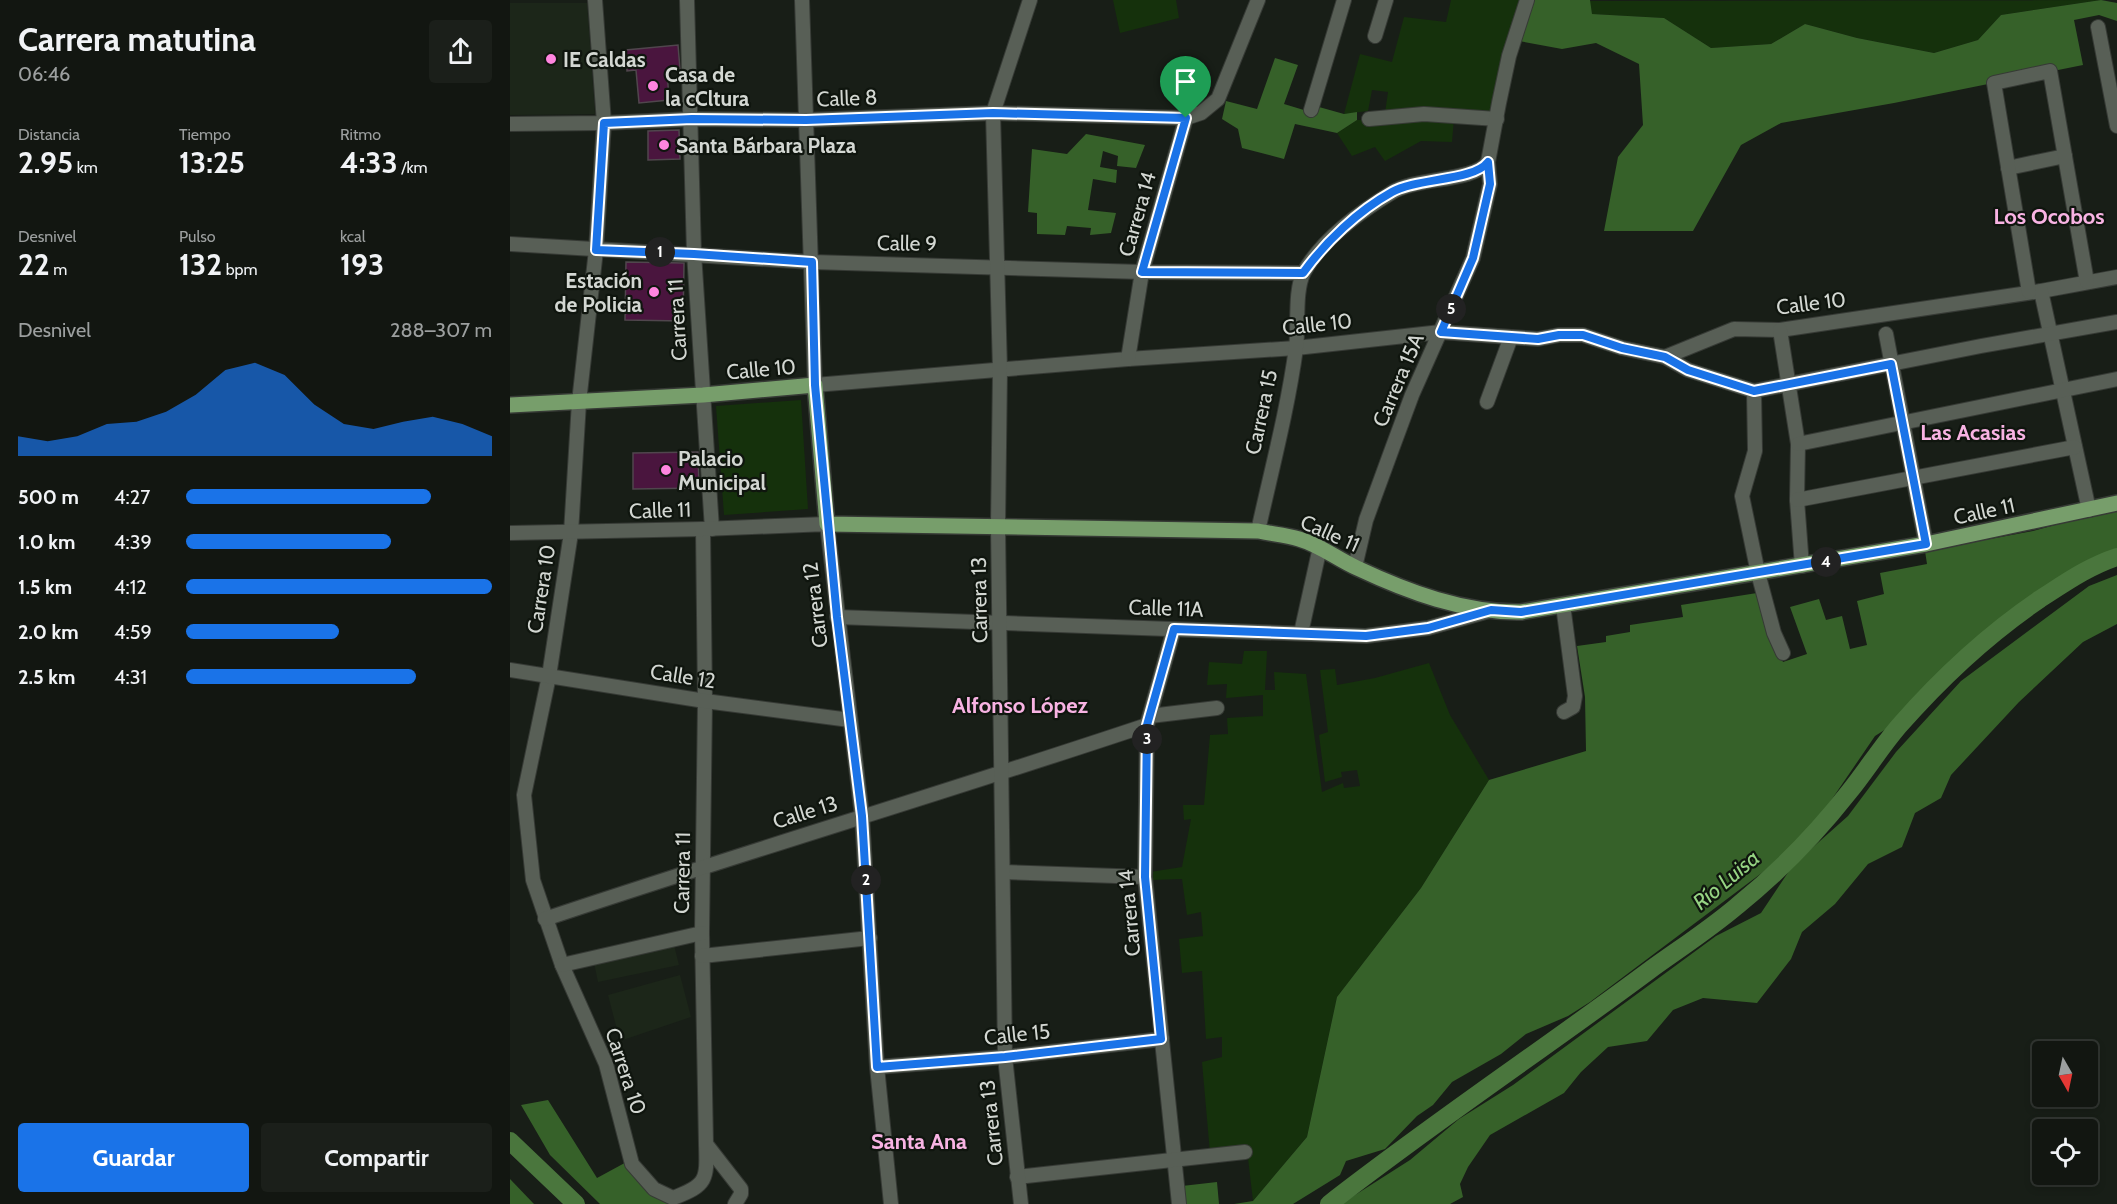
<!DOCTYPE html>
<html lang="es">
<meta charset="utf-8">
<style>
:root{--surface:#121611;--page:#1b1f1a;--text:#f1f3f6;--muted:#9c9f9f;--line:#313531;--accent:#1a73e8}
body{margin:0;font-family:Cabin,sans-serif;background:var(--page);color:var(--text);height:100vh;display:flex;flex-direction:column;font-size:22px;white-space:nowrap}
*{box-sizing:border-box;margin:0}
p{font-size:20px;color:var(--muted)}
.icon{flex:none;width:33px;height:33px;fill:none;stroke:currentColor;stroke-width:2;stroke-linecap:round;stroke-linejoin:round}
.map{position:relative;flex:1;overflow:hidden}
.side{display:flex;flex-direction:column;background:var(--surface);width:510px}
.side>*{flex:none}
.needle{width:39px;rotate:171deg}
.controls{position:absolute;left:1522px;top:1041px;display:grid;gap:12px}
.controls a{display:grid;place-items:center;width:66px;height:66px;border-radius:6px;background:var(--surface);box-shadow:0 3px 9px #0003,0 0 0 2px var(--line);font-size:30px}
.pin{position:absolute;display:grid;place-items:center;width:51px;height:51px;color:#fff;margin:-62px -26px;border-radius:50% 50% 50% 0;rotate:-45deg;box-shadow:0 0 6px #0007}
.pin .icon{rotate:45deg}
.km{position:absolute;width:30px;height:30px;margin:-15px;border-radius:50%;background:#222;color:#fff;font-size:16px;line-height:30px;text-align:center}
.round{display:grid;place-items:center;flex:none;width:63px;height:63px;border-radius:6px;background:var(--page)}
.head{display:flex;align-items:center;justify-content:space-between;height:102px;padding:0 18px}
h1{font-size:33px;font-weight:700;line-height:45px}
.stats{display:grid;grid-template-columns:repeat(3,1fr);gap:9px;height:102px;padding:6px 18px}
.stats div{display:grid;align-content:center}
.stats b{font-size:30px;font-weight:700}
.stats small{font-size:16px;font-weight:400}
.stats p{font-size:16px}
.chart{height:168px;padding:12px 18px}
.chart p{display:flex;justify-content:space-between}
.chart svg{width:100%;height:108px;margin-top:6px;fill:var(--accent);opacity:.7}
.button{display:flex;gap:12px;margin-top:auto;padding:12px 18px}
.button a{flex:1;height:69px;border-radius:6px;background:var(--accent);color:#fff;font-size:24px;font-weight:700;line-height:69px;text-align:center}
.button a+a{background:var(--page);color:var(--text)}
ul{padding:0 18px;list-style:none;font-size:20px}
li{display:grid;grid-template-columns:96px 72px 1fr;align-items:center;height:45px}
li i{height:15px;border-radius:8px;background:var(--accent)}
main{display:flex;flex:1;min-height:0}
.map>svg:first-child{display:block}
.built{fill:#1c2619}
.green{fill:#15310c}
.forest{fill:#366129}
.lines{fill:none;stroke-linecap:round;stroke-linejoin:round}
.river{stroke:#4a763d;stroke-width:18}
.building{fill:#4a153e;stroke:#50464d;stroke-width:1.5}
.minor-casing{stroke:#363a35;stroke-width:16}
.major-casing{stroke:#363a35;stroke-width:18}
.minor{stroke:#585f56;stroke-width:14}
.major{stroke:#779e6b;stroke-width:15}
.route-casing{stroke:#fff;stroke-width:12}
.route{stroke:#1a73e8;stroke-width:8}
.poi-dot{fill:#ff85df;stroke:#0f150e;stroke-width:2}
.labels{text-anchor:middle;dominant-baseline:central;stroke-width:4.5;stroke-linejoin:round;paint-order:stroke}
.poi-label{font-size:21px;font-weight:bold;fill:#d3d7d2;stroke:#0f150e;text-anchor:start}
.street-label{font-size:21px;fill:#d3d7d2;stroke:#0f150e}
.neighbourhood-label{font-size:22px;font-weight:bold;fill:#f8b3e3;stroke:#0f150e}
.water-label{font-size:22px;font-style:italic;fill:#96d483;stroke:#0f150e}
</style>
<main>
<section class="side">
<div class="head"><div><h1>Carrera matutina</h1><p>06:46</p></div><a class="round"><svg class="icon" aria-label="share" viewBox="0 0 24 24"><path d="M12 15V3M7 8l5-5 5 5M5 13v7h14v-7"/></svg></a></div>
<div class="stats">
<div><p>Distancia</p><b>2.95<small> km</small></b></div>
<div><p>Tiempo</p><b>13:25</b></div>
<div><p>Ritmo</p><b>4:33<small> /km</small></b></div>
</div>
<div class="stats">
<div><p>Desnivel</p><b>22<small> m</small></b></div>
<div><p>Pulso</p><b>132<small> bpm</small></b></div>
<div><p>kcal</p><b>193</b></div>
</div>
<div class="chart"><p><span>Desnivel</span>288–307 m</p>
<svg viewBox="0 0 160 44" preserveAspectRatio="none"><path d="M0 44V36L10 38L20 36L30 31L40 30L50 26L60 19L70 9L80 6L90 11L100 23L110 31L120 33L130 30L140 28L150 31L160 36V44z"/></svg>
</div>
<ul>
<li><b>500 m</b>4:27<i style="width:80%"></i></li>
<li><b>1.0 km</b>4:39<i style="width:67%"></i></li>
<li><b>1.5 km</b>4:12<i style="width:100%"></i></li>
<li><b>2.0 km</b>4:59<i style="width:50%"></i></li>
<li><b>2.5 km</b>4:31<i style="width:75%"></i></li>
</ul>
<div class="button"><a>Guardar</a><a>Compartir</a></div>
</section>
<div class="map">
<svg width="1607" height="1204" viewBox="0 0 1607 1204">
<rect width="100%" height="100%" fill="#181e17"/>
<g class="built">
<polygon points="0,3 77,3 85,114 0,115"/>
<polygon points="164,945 169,965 88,982 84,963"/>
<polygon points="170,975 181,1017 110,1041 98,995"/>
</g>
<g class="green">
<polygon points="603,0 666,0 669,18 610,33"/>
<polygon points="941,0 1013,0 980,111 902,108 875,113 878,92 862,90 858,111 834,114 850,54 882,62 894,17 936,22"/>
<polygon points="1591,0 1491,15 1468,40 1424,53 1347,38 1295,24 1261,44 1201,48 1154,18 1082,14 1079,1"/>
<polygon points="944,118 942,142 911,141 875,161 865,147 842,156 827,133 847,120"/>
<polygon points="291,400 298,509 214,515 206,406"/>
<polygon points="734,651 757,651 755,690 765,690 764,672 796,674 812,792 833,783 834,788 850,786 847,770 831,772 832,777 815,782 809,735 818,732 810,670 825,669 827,685 865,678 919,663 940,715 979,780 911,888 827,997 797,1137 743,1201 738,1158 742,1150 700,1153 692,1062 712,1057 712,1037 696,1039 692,971 672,973 669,939 693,936 691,912 677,915 672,879 642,880 640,872 672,867 681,819 674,820 673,805 694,805 700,735 718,734 717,718 753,716 753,695 716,698 717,684 697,685 699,662 732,664"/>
</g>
<g class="forest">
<polygon points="1023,0 1080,0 1082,14 1154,18 1201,48 1261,44 1295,24 1347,38 1424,53 1468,40 1491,15 1591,0 1607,3 1607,21 1589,15 1564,20 1573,65 1384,103 1271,123 1231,145 1183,231 1094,231 1108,157 1133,125 1129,64 1086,43 1052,49 1009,41"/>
<polygon points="765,58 788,65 774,104 807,114 809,107 834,114 847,112 847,120 827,133 785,124 774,159 732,148 728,129 712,119 716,101 747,109"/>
<polygon points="576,134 635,145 626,168 607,166 608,156 593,151 590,167 607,170 606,183 583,179 578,210 606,213 601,233 580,235 581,228 557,226 555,235 527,234 527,213 518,212 522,149 557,154"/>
<polygon points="1607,508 1607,552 1591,557 1544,583 1492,618 1462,644 1384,724 1365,736 1309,818 1281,847 1253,872 1080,1002 1058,1016 1016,1034 991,1054 942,1082 923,1105 907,1116 875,1149 836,1161 830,1175 783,1204 724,1204 743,1201 797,1137 827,997 911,888 979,780 1076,751 1075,697 1067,646 1096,642 1096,636 1120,632 1120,625 1173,617 1171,605 1247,593 1256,628 1273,662 1297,654 1280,607 1309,599 1316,620 1332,616 1340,649 1357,645 1347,601 1374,594 1370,573 1417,564 1415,551 1523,531"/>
<polygon points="1607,575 1607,624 1573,642 1509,702 1441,775 1431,798 1405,813 1392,847 1358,864 1325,904 1292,932 1281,959 1247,1003 1193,998 1163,1010 1137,1041 1098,1047 1071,1072 1054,1093 980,1135 958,1167 950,1184 953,1197 940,1204 831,1204 900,1160 949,1119 1003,1085 1206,936 1251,913 1283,865 1338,816 1386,752 1451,681 1579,586"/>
<polygon points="38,1100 87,1178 122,1159 163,1204 90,1204 40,1155 11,1105"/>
<polygon points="0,1179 24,1204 0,1204"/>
<polygon points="707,1182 709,1204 674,1204 672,1186"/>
</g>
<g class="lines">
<g class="river">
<polyline points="0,1141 66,1204"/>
<path d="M 819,1204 C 924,1122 1034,1049 1140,970 C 1169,949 1200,929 1227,906 C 1269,872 1306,834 1339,792 C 1356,771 1371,747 1389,726 C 1431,678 1477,635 1530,599 C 1555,583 1579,566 1607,557"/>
</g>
</g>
<g class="building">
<polygon points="168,45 170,69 157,70 159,100 129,103 126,70 117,71 116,50"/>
<polygon points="169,130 170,159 138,160 138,131"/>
<polygon points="116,262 174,263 173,321 115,320"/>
<polygon points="188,452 189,488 123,489 123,453"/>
</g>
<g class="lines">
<defs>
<g id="minor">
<path d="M 85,0 L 94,123 L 86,250 L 69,402 L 61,533 L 39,676 L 14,795 L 23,880 L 52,965 L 96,1064 L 122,1164 L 144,1189 L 163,1198 C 198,1185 197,1179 196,1144"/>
<polyline points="177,0 184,253 202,529"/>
<polyline points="292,0 305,385 618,359 786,348 931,332 1028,339 1049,335 1073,335 1112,348 1155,357 1224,329 1270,330 1531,291 1607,277"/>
<polyline points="1588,27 1607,126"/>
<polyline points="865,36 876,0"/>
<polyline points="801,110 834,0"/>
<polyline points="859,119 914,114 987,119"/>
<polyline points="0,124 94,123 182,119 296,120 483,113 676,118"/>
<polyline points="1498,168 1555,156"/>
<polyline points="0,244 302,262 632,272 793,273"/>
<polyline points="1531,291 1579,510"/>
<polyline points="1519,292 1484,83 1540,71 1577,282"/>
<polyline points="1270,330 1288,444 1287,500 1292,566"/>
<polyline points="1376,334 1416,544"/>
<polyline points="1155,357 1178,370 1244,391 1471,346 1607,322"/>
<polyline points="618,359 632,272 676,118 691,113 708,99 748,0"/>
<polyline points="1244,391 1245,451 1232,496 1248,573 1264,633 1273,653"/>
<polyline points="977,402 1001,337"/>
<polyline points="1288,444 1607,379"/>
<polyline points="1287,500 1565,447"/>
<polyline points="193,529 195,701 192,933 196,1144 231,1189 231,1194 225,1204"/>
<path d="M 748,531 C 761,472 778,408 786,348 C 789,326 784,291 794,272 C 812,239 850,212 881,193 C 905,177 964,182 978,162"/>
<polyline points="0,533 193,529 317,524 352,816 367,1067 381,1204"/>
<polyline points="845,567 856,520 882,449 902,395 963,258 980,184 978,162 989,103 999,56 1017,0"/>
<polyline points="1053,605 1065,696 1063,707 1054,712"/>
<polyline points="327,617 856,636 918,628 979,611"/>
<polyline points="664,629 637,725 635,877 669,1204"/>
<polyline points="791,633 810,547"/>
<polyline points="0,670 195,701 340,720"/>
<polyline points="640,716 707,708"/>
<polyline points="493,872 635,877"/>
<path d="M 35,919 C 235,852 437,792 637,725"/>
<polyline points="192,956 360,938"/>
<polyline points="52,965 192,933"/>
<polyline points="367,1067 495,1057 652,1039"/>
<polyline points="507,1177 735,1152"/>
<polyline points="511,1204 495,1057 488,526 490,370 483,113 520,0"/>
</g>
<path id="major" d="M 0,405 L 193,395 L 305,385 L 317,524 L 748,531 C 762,534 776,535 789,539 C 810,545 827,559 847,568 C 898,592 954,613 1011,612 L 1416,544 L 1607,503"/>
</defs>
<use href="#minor" class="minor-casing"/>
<use href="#major" class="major-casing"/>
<use href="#minor" class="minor"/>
<use href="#major" class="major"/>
</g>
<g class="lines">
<defs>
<path id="route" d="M 483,113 L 676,118 L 632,272 L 793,273 C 816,241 848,211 882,192 C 906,178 964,181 978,162 L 980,184 L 963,258 L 931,332 L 1028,339 L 1049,335 L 1073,335 L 1112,348 L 1155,357 L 1178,370 L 1244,391 L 1381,364 L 1416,544 L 1011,612 L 981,610 L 918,628 L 856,636 L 664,629 L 637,725 L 635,877 L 651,1039 L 495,1057 L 367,1067 L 352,816 L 327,617 L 305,385 L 302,262 L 184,254 L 86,250 L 94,123 L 182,119 L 296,120 Z"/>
</defs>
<use href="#route" class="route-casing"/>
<use href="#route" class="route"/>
</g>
<g class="poi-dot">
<circle cx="41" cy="59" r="6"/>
<circle cx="143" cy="86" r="6"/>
<circle cx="154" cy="145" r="6"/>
<circle cx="144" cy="292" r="6"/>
<circle cx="156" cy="470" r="6"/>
</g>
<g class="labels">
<g class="poi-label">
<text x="53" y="59">IE Caldas</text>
<text x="155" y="74">Casa de<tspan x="155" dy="24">la cCltura</tspan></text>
<text x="166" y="145">Santa Bárbara Plaza</text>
<text x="132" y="280" text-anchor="end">Estación<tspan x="132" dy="24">de Policia</tspan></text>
<text x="168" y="458">Palacio<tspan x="168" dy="24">Municipal</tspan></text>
</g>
<g class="street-label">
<text transform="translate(337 98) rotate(-2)">Calle 8</text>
<text transform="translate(627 214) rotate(-74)">Carrera 14</text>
<text transform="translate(397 243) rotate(1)">Calle 9</text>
<text transform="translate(1301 303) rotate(-7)">Calle 10</text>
<text transform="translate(167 320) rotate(-93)">Carrera 11</text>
<text transform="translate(807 324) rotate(-6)">Calle 10</text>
<text transform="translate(251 369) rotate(-5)">Calle 10</text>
<text transform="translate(888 380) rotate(-67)">Carrera 15A</text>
<text transform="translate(751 412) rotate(-78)">Carrera 15</text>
<text transform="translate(150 510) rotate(-2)">Calle 11</text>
<text transform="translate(1474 511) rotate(-12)">Calle 11</text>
<text transform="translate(820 533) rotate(24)">Calle 11</text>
<text transform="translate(31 589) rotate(-81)">Carrera 10</text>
<text transform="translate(469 600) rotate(-91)">Carrera 13</text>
<text transform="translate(305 605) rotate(-97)">Carrera 12</text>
<text transform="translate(656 608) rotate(2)">Calle 11A</text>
<text transform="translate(173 676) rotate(9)">Calle 12</text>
<text transform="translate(295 812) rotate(-17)">Calle 13</text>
<text transform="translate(172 873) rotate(-89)">Carrera 11</text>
<text transform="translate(619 913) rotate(-95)">Carrera 14</text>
<text transform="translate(507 1034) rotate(-6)">Calle 15</text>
<text transform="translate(116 1071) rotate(72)">Carrera 10</text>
<text transform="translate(481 1123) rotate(-96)">Carrera 13</text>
</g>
<g class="neighbourhood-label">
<text x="1539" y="216">Los Ocobos</text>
<text x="1463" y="432">Las Acasias</text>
<text x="510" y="705">Alfonso López</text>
<text x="409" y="1141">Santa Ana</text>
</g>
<g class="water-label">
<text transform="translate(1216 880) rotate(-40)">Río Luisa</text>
</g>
</g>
</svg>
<div class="controls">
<a><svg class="needle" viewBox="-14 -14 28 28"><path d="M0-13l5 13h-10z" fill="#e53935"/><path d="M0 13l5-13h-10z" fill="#9c9f9f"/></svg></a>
<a><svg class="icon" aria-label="locate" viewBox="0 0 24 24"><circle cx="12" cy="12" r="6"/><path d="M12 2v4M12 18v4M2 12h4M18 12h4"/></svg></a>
</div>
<div class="pin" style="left:676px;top:118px;background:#1e9e55"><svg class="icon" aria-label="arrive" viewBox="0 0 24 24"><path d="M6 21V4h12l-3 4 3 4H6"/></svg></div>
<b class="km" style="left:150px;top:252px">1</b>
<b class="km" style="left:356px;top:880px">2</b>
<b class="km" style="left:637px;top:739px">3</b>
<b class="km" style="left:1316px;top:562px">4</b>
<b class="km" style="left:941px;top:309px">5</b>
</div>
</main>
